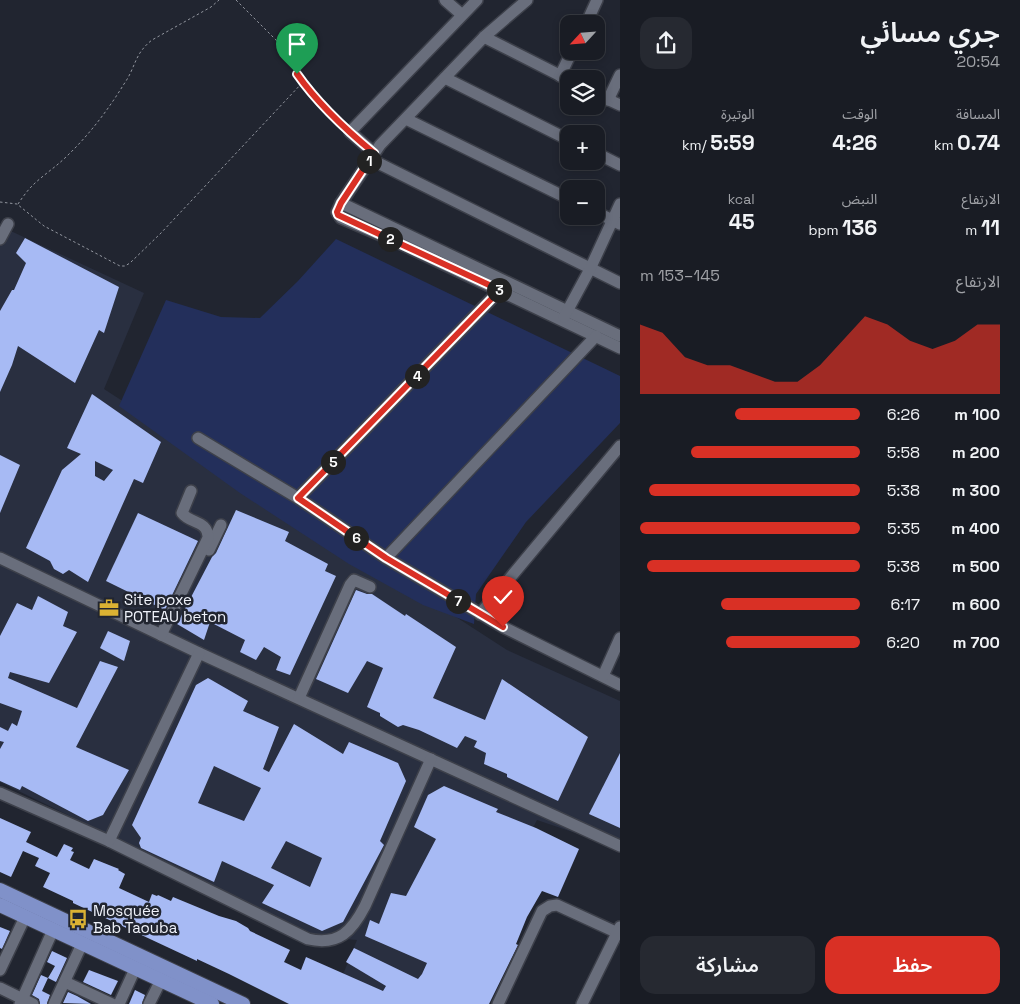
<!DOCTYPE html>
<html lang="ar">
<meta charset="utf-8">
<style>
:root{--surface:#191c24;--page:#262931;--text:#f1f3f6;--muted:#9fa1a6;--line:#373a41;--accent:#d93025}
body{margin:0;font-family:"Space Grotesk","Noto Sans Arabic",sans-serif;background:var(--page);color:var(--text);direction:rtl;height:100vh;display:flex;flex-direction:column;font-size:19px;white-space:nowrap}
*{box-sizing:border-box;margin:0}
p{font-size:16px;color:var(--muted)}
.icon{flex:none;width:28px;height:28px;fill:none;stroke:currentColor;stroke-width:2;stroke-linecap:round;stroke-linejoin:round}
.map{position:relative;flex:1;overflow:hidden;direction:ltr}
.sheet{display:flex;flex-direction:column;background:var(--surface);width:400px}
.sheet>*{flex:none}
.needle{width:32px;rotate:244deg}
.fabs{position:absolute;left:560px;top:15px;display:grid;gap:10px}
.fabs a{display:grid;place-items:center;width:45px;height:45px;border-radius:10px;background:var(--surface);box-shadow:0 2px 8px #0003,0 0 0 1px var(--line);font-size:25px}
.pin{position:absolute;display:grid;place-items:center;width:42px;height:42px;color:#fff;margin:-51px -21px;border-radius:50% 50% 50% 0;rotate:-45deg;box-shadow:0 0 5px #0007}
.pin .icon{rotate:45deg}
.km{position:absolute;width:25px;height:25px;margin:-12px;border-radius:50%;background:#222;color:#fff;font-size:14px;line-height:25px;text-align:center}
.round{display:grid;place-items:center;flex:none;width:52px;height:52px;border-radius:15px;background:var(--page)}
.summary{display:flex;align-items:center;justify-content:space-between;height:85px;padding:0 20px}
h1{font-size:28px;font-weight:600;line-height:38px}
.metrics{display:grid;grid-template-columns:repeat(3,1fr);gap:8px;height:85px;padding:5px 20px}
.metrics div{display:grid;align-content:center}
.metrics b{font-size:21px;font-weight:600}
.metrics small{font-size:14px;font-weight:400}
.metrics p{font-size:14px}
.chart{height:140px;padding:10px 20px}
.chart p{display:flex;justify-content:space-between}
.chart svg{width:100%;height:90px;margin-top:5px;fill:var(--accent);opacity:.7}
.cta{display:flex;gap:10px;margin-top:auto;padding:10px 20px}
.cta a{flex:1;height:58px;border-radius:15px;background:var(--accent);color:#fff;font-size:20px;font-weight:600;line-height:58px;text-align:center}
.cta a+a{background:var(--page);color:var(--text)}
ul{padding:0 20px;list-style:none;font-size:16px}
li{display:grid;grid-template-columns:80px 60px 1fr;align-items:center;height:38px}
li i{height:12px;border-radius:6px;background:var(--accent)}
main{display:flex;flex:1;min-height:0}
.map>svg:first-child{display:block}
.built{fill:#292f40}
.green{fill:#232f5b}
.building{fill:#a7baf4;fill-rule:evenodd}
.lines{fill:none;stroke-linecap:round;stroke-linejoin:round}
.minor-casing{stroke:#3d404a;stroke-width:14}
.major-casing{stroke:#3d404a;stroke-width:16}
.path{stroke:#92969f;stroke-width:1;stroke-dasharray:2.5 2.5;stroke-linecap:butt}
.minor{stroke:#696e7c;stroke-width:11}
.major{stroke:#8091c9;stroke-width:14}
.route-casing{stroke:#fff;stroke-width:10}
.route{stroke:#d93025;stroke-width:6}
.labels{text-anchor:middle;dominant-baseline:central;stroke-width:5;stroke-linejoin:round;paint-order:stroke}
.poi-label{font-size:15px;fill:#f0f3fb;stroke:#212530;text-anchor:start}
</style>
<main>
<section class="sheet">
<div class="summary"><div><h1>جري مسائي</h1><p>20:54</p></div><a class="round"><svg class="icon" aria-label="share" viewBox="0 0 24 24"><path d="M12 15V3M7 8l5-5 5 5M5 13v7h14v-7"/></svg></a></div>
<div class="metrics">
<div><p>المسافة</p><b>0.74<small> km</small></b></div>
<div><p>الوقت</p><b>4:26</b></div>
<div><p>الوتيرة</p><b>5:59<small> /km</small></b></div>
</div>
<div class="metrics">
<div><p>الارتفاع</p><b>11<small> m</small></b></div>
<div><p>النبض</p><b>136<small> bpm</small></b></div>
<div><p>kcal</p><b>45</b></div>
</div>
<div class="chart"><p><span>الارتفاع</span>145–153 m</p>
<svg viewBox="0 0 160 44" preserveAspectRatio="none"><path d="M0 44V10L10 14L20 26L30 30L40 30L50 34L60 38L70 38L80 30L90 18L100 6L110 10L120 18L130 22L140 18L150 10L160 10V44z"/></svg>
</div>
<ul>
<li><b>100 m</b>6:26<i style="width:57%"></i></li>
<li><b>200 m</b>5:58<i style="width:77%"></i></li>
<li><b>300 m</b>5:38<i style="width:96%"></i></li>
<li><b>400 m</b>5:35<i style="width:100%"></i></li>
<li><b>500 m</b>5:38<i style="width:97%"></i></li>
<li><b>600 m</b>6:17<i style="width:63%"></i></li>
<li><b>700 m</b>6:20<i style="width:61%"></i></li>
</ul>
<div class="cta"><a>حفظ</a><a>مشاركة</a></div>
</section>
<div class="map">
<svg width="620" height="1004" viewBox="0 0 620 1004">
<rect width="100%" height="100%" fill="#212530"/>
<polygon class="built" points="0,226 144,293 104,389 507,650 620,701 620,848 537,820 443,1004 331,1004 357,940 319,937 0,782"/>
<polygon class="green" points="336,239 620,376 620,423 526,522 476,594 474,624 423,605 349,564 240,493 119,406 166,300 221,317 260,318 298,281"/>
<g class="building">
<polygon points="25,238 119,287 104,333 99,330 75,383 18,346 12,365 0,392 0,311 12,290 14,290 26,263 16,253"/>
<path d="M 92,394 L 161,442 L 143,483 L 134,479 L 88,582 L 69,570 L 63,574 L 54,569 L 50,561 L 26,548 L 62,470 L 81,454 L 67,448 ZM 95,461 L 113,470 L 104,481 L 95,476 Z"/>
<polygon points="0,455 20,465 0,513"/>
<polygon points="236,510 289,532 285,541 328,564 325,571 336,576 290,675 276,670 281,657 264,647 256,660 240,652 245,640 210,622 204,640 177,624 212,557 216,553"/>
<polygon points="138,513 198,541 165,610 106,581"/>
<polygon points="356,590 367,594 372,594 405,616 406,614 456,647 433,698 485,720 502,679 588,737 558,801 507,777 507,774 484,764 486,753 474,747 477,741 465,736 457,748 419,730 403,725 398,727 380,716 380,713 367,707 383,668 367,661 348,693 316,679"/>
<polygon points="38,596 68,612 63,626 77,632 49,683 10,672 8,678 77,708 100,661 118,667 76,747 129,770 103,815 88,821 22,786 20,790 0,781 0,749 4,742 0,741 0,727 8,731 12,723 17,726 22,711 0,703 0,636 17,603 32,610"/>
<polygon points="108,631 130,641 124,661 100,648"/>
<path d="M 208,678 L 248,701 L 243,711 L 279,727 L 263,769 L 269,772 L 294,724 L 343,754 L 349,742 L 398,763 L 406,781 L 380,841 L 384,845 L 343,922 L 322,931 L 262,903 L 274,885 L 222,861 L 214,882 L 141,848 L 139,843 L 141,838 L 132,825 L 196,685 ZM 214,766 L 261,788 L 244,821 L 198,803 ZM 286,841 L 322,858 L 310,887 L 271,868 Z"/>
<polygon points="620,753 620,828 589,814"/>
<polygon points="444,786 498,809 496,812 536,828 579,849 558,897 542,891 527,917 516,944 518,945 489,1004 289,1004 229,974 197,959 197,961 73,903 73,901 43,887 50,873 35,866 39,858 23,851 11,877 0,872 0,818 31,832 26,842 57,857 64,844 73,848 71,851 74,852 70,860 89,869 94,859 119,869 118,870 125,874 119,888 149,902 152,894 157,896 158,895 171,901 173,897 219,916 236,921 248,928 250,931 290,950 284,962 301,970 306,957 383,991 386,986 346,962 354,948 418,979 422,974 427,963 365,936 370,920 379,924 391,893 406,896 436,839 414,827 428,795"/>
<polygon points="0,927 10,931 2,949 0,948"/>
<polygon points="52,951 67,958 56,982 48,978 55,966 47,962"/>
<polygon points="89,970 118,981 111,995 83,982"/>
<polygon points="41,975 48,978 42,991 50,995 47,1004 40,1004 39,999 32,995"/>
<polygon points="135,990 145,995 142,1004 129,1004"/>
<polygon points="68,992 77,996 91,1004 63,1003"/>
</g>
<g class="lines">
<defs>
<g id="minor">
<polyline points="445,0 461,14"/>
<polyline points="527,0 484,37 380,145 341,203 337,212 341,218 395,241 620,348"/>
<polyline points="586,24 597,0"/>
<polyline points="484,37 569,80"/>
<polyline points="560,76 572,51"/>
<polyline points="445,78 569,140"/>
<polyline points="596,94 620,105"/>
<polyline points="608,100 620,75"/>
<polyline points="406,119 569,199"/>
<polyline points="374,153 350,132 477,0"/>
<polyline points="596,153 620,165"/>
<polyline points="370,159 620,283"/>
<polyline points="341,203 620,336"/>
<polyline points="596,212 620,224"/>
<polyline points="0,239 8,224"/>
<polyline points="564,317 590,269 620,204"/>
<polyline points="198,438 298,498 386,558 503,627 620,685"/>
<polyline points="298,498 500,290"/>
<polyline points="209,550 221,525"/>
<polyline points="0,558 199,653 620,846"/>
<polyline points="386,558 596,336"/>
<polyline points="480,614 620,446"/>
<path d="M 161,635 L 208,538 C 208,520 190,524 182,513 L 191,491"/>
<polyline points="603,676 620,638"/>
<polyline points="299,698 350,585 354,580 370,587"/>
<path d="M 0,793 L 109,841 L 308,939 C 339,946 352,931 365,906 L 431,759"/>
<polyline points="109,841 199,653"/>
<polyline points="0,970 25,917"/>
<polyline points="65,982 112,1004"/>
<polyline points="0,988 33,1004"/>
<polyline points="20,1004 53,930"/>
<polyline points="54,1004 82,944"/>
<polyline points="119,1004 135,969"/>
<polyline points="149,1004 161,980"/>
<polyline points="498,1004 542,911 550,906 557,905 620,934"/>
<polyline points="582,1004 620,927"/>
</g>
<g id="major">
<polyline points="0,890 243,1004"/>
<polyline points="0,905 212,1004"/>
</g>
</defs>
<use href="#minor" class="minor-casing"/>
<use href="#major" class="major-casing"/>
<g class="path">
<polyline points="236,0 276,40 307,88 342,124"/>
<polyline points="0,202 17,204 44,226 120,266 125,266 130,263 161,233 303,82"/>
<path d="M 18,204 C 22,198 27,191 32,186 C 43,175 56,167 67,156 C 89,135 108,110 124,84 C 136,67 134,54 152,40 L 211,7 L 219,0"/>
</g>
<use href="#minor" class="minor"/>
<use href="#major" class="major"/>
</g>
<g class="lines">
<defs>
<path id="route" d="M 297,74 C 318,104 346,130 374,153 L 341,203 L 337,212 L 338,215 L 500,290 L 298,498 L 386,558 L 503,627"/>
</defs>
<use href="#route" class="route-casing"/>
<use href="#route" class="route"/>
</g>
<defs>
<symbol id="office-bare" viewBox="-9 -9 18 18"><path d="M-6-3h4V-5.5h4V-3h4V5H-6ZM-1-4.5V-3h2v-1.5ZM-6 0V1H6V0Z" fill="#dbb233" stroke="#212530" stroke-width="2.5" paint-order="stroke"/></symbol>
<symbol id="bus-bare" viewBox="-9 -9 18 18"><path d="M-5-6H5V4H4V6H2V4H-2V6H-4V4H-5ZM-3.5-4V0h7V-4ZM-3.5 1.2v1.5H-2V1.2ZM2 1.2v1.5H3.5V1.2Z" fill="#dbb233" stroke="#212530" stroke-width="2.5" paint-order="stroke"/></symbol>
</defs>
<g fill-rule="evenodd">
<use href="#office-bare" x="95" y="594" width="28" height="28"/>
<use href="#bus-bare" x="64" y="905" width="28" height="28"/>
</g>
<g class="labels">
<g class="poi-label">
<text x="124" y="599">Site poxe<tspan x="124" dy="17">POTEAU beton</tspan></text>
<text x="93" y="910">Mosquée<tspan x="93" dy="17">Bab Taouba</tspan></text>
</g>
</g>
</svg>
<div class="fabs">
<a><svg class="needle" viewBox="-14 -14 28 28"><path d="M0-13l5 13h-10z" fill="#e53935"/><path d="M0 13l5-13h-10z" fill="#9fa1a6"/></svg></a>
<a><svg class="icon" aria-label="layers" viewBox="0 0 24 24"><path d="M12 4l9 5-9 5-9-5zM3 14l9 5 9-5"/></svg></a>
<a>+</a>
<a>−</a>
</div>
<div class="pin" style="left:297px;top:74px;background:#1e9e55"><svg class="icon" aria-label="arrive" viewBox="0 0 24 24"><path d="M6 21V4h12l-3 4 3 4H6"/></svg></div>
<div class="pin" style="left:503px;top:627px;background:#d93025"><svg class="icon" aria-label="check" viewBox="0 0 24 24"><path d="M5 12l5 5 9-10"/></svg></div>
<b class="km" style="left:369px;top:161px">1</b>
<b class="km" style="left:390px;top:239px">2</b>
<b class="km" style="left:499px;top:290px">3</b>
<b class="km" style="left:417px;top:376px">4</b>
<b class="km" style="left:333px;top:462px">5</b>
<b class="km" style="left:356px;top:538px">6</b>
<b class="km" style="left:458px;top:601px">7</b>
</div>
</main>
